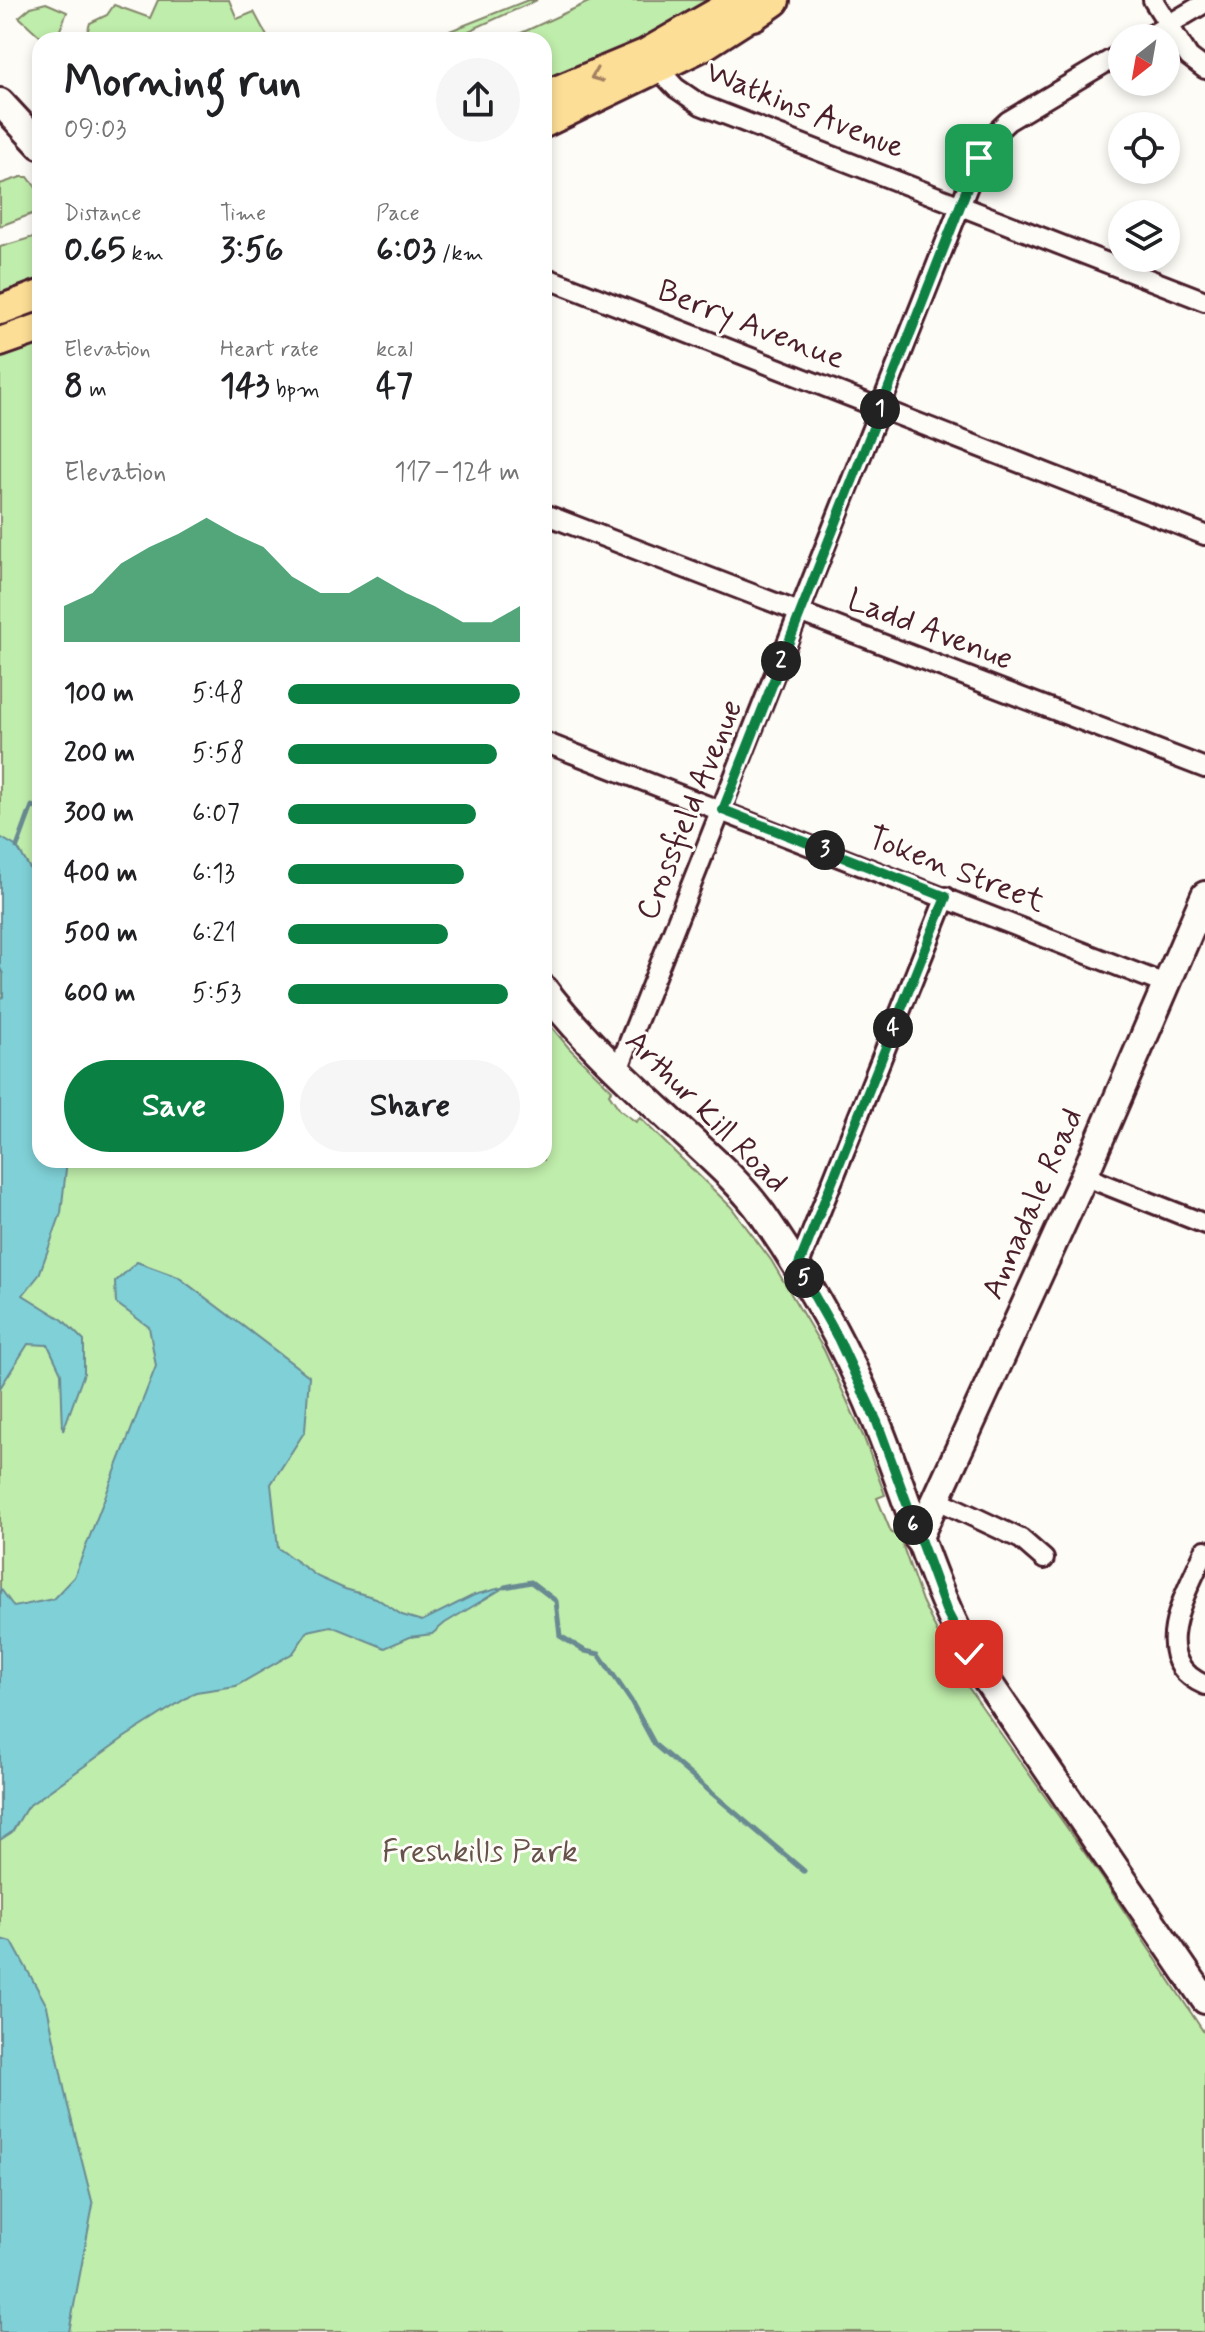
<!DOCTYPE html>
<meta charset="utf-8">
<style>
:root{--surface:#fff;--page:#f6f6f6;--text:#202124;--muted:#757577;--accent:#0b8043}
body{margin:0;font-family:Mynerve,sans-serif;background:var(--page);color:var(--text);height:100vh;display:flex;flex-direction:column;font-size:30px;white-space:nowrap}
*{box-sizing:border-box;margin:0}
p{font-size:26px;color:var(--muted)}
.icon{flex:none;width:44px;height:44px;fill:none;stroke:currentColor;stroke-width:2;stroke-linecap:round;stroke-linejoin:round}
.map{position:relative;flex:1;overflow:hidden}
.details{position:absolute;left:32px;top:32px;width:520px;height:1136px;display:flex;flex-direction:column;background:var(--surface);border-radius:24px;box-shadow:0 4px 12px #0003}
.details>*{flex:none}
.needle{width:52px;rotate:211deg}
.fabs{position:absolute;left:1108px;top:24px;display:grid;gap:16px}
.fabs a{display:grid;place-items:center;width:72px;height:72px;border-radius:50%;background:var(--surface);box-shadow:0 4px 12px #0003;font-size:40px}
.pin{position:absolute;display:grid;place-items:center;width:68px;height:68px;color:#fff;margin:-34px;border-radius:16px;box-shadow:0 4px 12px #0006}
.km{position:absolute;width:40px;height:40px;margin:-20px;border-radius:50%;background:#222;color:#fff;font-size:22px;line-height:40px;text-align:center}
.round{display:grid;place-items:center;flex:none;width:84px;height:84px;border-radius:42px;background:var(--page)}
.summary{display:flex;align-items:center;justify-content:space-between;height:136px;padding:0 32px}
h1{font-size:44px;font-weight:800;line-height:60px}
.figures{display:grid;grid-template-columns:repeat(3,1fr);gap:12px;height:136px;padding:8px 32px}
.figures div{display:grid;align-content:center}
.figures b{font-size:34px;font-weight:800}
.figures small{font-size:22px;font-weight:400}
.figures p{font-size:22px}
.chart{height:224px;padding:16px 32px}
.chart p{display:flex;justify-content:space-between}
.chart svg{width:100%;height:144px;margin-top:8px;fill:var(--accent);opacity:.7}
.primary-button{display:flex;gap:16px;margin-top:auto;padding:16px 32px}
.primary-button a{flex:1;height:92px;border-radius:48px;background:var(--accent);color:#fff;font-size:32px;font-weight:800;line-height:92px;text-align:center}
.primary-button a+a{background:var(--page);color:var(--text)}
ul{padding:0 32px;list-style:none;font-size:26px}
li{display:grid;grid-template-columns:128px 96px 1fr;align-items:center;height:60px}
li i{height:20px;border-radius:10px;background:var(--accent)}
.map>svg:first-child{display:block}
.green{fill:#bfedab;stroke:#84866b;stroke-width:2}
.water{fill:#7fd1d7;stroke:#6a8a92;stroke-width:2}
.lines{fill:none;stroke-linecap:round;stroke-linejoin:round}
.stream{stroke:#6a8a92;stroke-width:5}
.street-casing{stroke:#4a1f2b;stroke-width:24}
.secondary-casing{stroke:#4a1f2b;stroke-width:32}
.primary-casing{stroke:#4a1f2b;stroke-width:34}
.highway-casing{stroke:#4a1f2b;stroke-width:38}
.street{stroke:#fdfcf7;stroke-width:18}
.secondary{stroke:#fdfcf7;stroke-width:26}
.primary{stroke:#fdde96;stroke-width:28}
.highway{stroke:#fdde96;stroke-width:32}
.oneway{stroke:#a47e60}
.route-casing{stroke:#fff;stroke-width:16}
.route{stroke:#0b8043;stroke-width:10}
.labels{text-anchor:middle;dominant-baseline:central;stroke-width:6;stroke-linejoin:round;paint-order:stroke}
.street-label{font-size:32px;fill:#4a1f2b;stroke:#fdfcf7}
.park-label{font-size:32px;fill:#67524b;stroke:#fdfcf7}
</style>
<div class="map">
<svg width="1205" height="2332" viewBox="0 0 1205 2332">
<rect width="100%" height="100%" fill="#fdfcf7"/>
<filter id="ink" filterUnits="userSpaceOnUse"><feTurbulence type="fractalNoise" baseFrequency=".0125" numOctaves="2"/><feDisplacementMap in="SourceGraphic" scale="16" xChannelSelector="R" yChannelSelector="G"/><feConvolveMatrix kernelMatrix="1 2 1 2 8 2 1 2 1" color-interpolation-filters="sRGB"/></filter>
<g filter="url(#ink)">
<g class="green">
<polygon points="158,0 229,0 237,19 254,12 268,38 85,40 90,23 107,15 114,5 150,18"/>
<polygon points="528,0 537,0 449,40 427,40"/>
<polygon points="593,0 721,0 665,32 544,84 544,40 506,40"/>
<polygon points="46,3 67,12 56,40 44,40 19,17 31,7"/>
<polygon points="21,177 28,177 40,193 40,211 0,226 0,184"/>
<polygon points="40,235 40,282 0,298 0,247"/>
<polygon points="40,345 40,1160 544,1160 544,1018 569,1048 612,1090 609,1094 620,1110 636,1122 640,1118 731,1207 771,1260 824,1350 864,1438 885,1495 877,1498 891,1532 900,1538 922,1601 954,1667 1103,1879 1205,2034 1205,2332 0,2332 0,350"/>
</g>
<g class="water">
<polygon points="0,837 17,847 40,885 40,1160 67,1160 61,1213 39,1275 23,1295 63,1320 84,1341 84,1373 63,1431 61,1373 48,1345 28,1344 0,1388 0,998 3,997 3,974 0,968"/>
<polygon points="137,1262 178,1277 309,1376 305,1431 271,1484 278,1548 318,1577 345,1589 376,1598 402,1615 422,1621 474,1595 505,1587 445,1623 432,1634 410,1637 385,1648 331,1626 308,1631 293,1653 236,1686 196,1692 125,1737 27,1807 12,1832 0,1840 0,1588 14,1607 53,1599 74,1577 156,1366 149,1327 116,1303 115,1282"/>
<polygon points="0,1939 12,1942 47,2006 67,2102 93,2205 69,2332 0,2332"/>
</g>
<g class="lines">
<g class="stream">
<polyline points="17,847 32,806 40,810"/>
<polyline points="505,1587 531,1582 556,1601 560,1636 585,1651 599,1654 631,1701 655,1745 804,1871"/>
</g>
<defs>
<g id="street">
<polyline points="1153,0 1189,57 1205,69"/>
<polyline points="1146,38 1205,3"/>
<polyline points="658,69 676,88 701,105 1205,301"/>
<polyline points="544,277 1205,535"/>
<polyline points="544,514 1205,768"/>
<polyline points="544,742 1167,985"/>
<polyline points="618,1070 979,158 991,137 1008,121 1122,53"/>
<polyline points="1084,1176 1205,1224"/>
<polyline points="798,1267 946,897"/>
<polyline points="936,1499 1021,1539 1044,1559"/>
<path d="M 1205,1550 C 1188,1591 1144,1659 1205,1685"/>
</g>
<g id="secondary">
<polyline points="0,102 40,145"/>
<path d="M 544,989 C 584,1042 634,1086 683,1132 C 711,1158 741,1184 763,1215 C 808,1280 848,1350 877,1423 C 908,1500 930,1580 969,1654 L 1205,2000"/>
<polyline points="918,1539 1084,1176 1205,895"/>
</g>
<g id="primary">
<polyline points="544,96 645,54 739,0"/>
<polyline points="544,123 703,46 753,14"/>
<polyline points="0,310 40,295"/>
<polyline points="0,342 40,328"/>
</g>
<polyline id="highway" points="753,14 773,0"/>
</defs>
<use href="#street" class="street-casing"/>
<use href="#secondary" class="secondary-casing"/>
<use href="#primary" class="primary-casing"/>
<use href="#highway" class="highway-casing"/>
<use href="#street" class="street"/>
<use href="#secondary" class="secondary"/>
<use href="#primary" class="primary"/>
<use href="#highway" class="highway"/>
</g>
<defs><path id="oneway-chevron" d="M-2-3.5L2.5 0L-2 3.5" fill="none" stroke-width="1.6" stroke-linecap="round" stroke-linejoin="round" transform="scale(2)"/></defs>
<use class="oneway" href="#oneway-chevron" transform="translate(596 76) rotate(158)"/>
</g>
<g class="lines" filter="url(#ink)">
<defs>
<polyline id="route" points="969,1654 946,1610 877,1422 838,1338 798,1267 946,897 723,810 979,158"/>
</defs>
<use href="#route" class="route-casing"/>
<use href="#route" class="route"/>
</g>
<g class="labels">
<g class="street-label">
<text transform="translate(805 110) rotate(22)">Watkins Avenue</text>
<text transform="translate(751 325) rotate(21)">Berry Avenue</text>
<text transform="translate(930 630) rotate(21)">Ladd Avenue</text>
<text transform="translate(690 810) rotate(-68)">Crossfield Avenue</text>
<text transform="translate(956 870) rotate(21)">Token Street</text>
<text transform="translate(706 1112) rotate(45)">Arthur Kill Road</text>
<text transform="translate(1033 1204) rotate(-66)">Annadale Road</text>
</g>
<g class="park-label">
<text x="480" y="1852">Freshkills Park</text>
</g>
</g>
</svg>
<div class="fabs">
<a><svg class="needle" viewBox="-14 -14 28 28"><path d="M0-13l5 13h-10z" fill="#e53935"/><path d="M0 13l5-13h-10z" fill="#757577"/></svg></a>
<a><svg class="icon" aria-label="locate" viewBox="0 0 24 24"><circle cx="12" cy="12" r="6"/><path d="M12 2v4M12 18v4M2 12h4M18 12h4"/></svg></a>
<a><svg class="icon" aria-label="layers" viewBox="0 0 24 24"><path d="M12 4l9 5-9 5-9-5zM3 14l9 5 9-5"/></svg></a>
</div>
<div class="pin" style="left:979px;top:158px;background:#1e9e55"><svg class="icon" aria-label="arrive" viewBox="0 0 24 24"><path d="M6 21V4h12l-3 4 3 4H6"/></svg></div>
<div class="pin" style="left:969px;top:1654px;background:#d93025"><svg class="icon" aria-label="check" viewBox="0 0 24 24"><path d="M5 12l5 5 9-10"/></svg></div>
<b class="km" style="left:880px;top:409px">1</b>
<b class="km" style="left:781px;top:661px">2</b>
<b class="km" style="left:825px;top:850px">3</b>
<b class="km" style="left:893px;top:1028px">4</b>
<b class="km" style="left:804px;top:1278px">5</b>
<b class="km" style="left:913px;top:1525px">6</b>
<section class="details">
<div class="summary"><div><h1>Morning run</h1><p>09:03</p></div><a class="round"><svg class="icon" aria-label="share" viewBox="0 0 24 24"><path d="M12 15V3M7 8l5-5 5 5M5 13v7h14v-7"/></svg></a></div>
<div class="figures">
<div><p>Distance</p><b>0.65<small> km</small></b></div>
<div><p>Time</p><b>3:56</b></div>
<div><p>Pace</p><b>6:03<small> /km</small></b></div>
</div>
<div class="figures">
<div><p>Elevation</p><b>8<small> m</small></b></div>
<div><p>Heart rate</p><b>143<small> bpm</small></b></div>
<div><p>kcal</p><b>47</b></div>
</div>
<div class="chart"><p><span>Elevation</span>117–124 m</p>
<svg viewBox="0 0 160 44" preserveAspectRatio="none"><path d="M0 44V33L10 29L20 20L30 15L40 11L50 6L60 11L70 15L80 24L90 29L100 29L110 24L120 29L130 33L140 38L150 38L160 33V44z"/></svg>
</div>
<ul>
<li><b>100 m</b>5:48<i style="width:100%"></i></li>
<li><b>200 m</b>5:58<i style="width:90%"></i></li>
<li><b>300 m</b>6:07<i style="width:81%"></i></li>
<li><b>400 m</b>6:13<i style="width:76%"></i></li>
<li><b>500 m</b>6:21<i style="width:69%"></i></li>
<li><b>600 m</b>5:53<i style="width:95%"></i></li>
</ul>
<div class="primary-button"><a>Save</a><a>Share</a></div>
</section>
</div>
